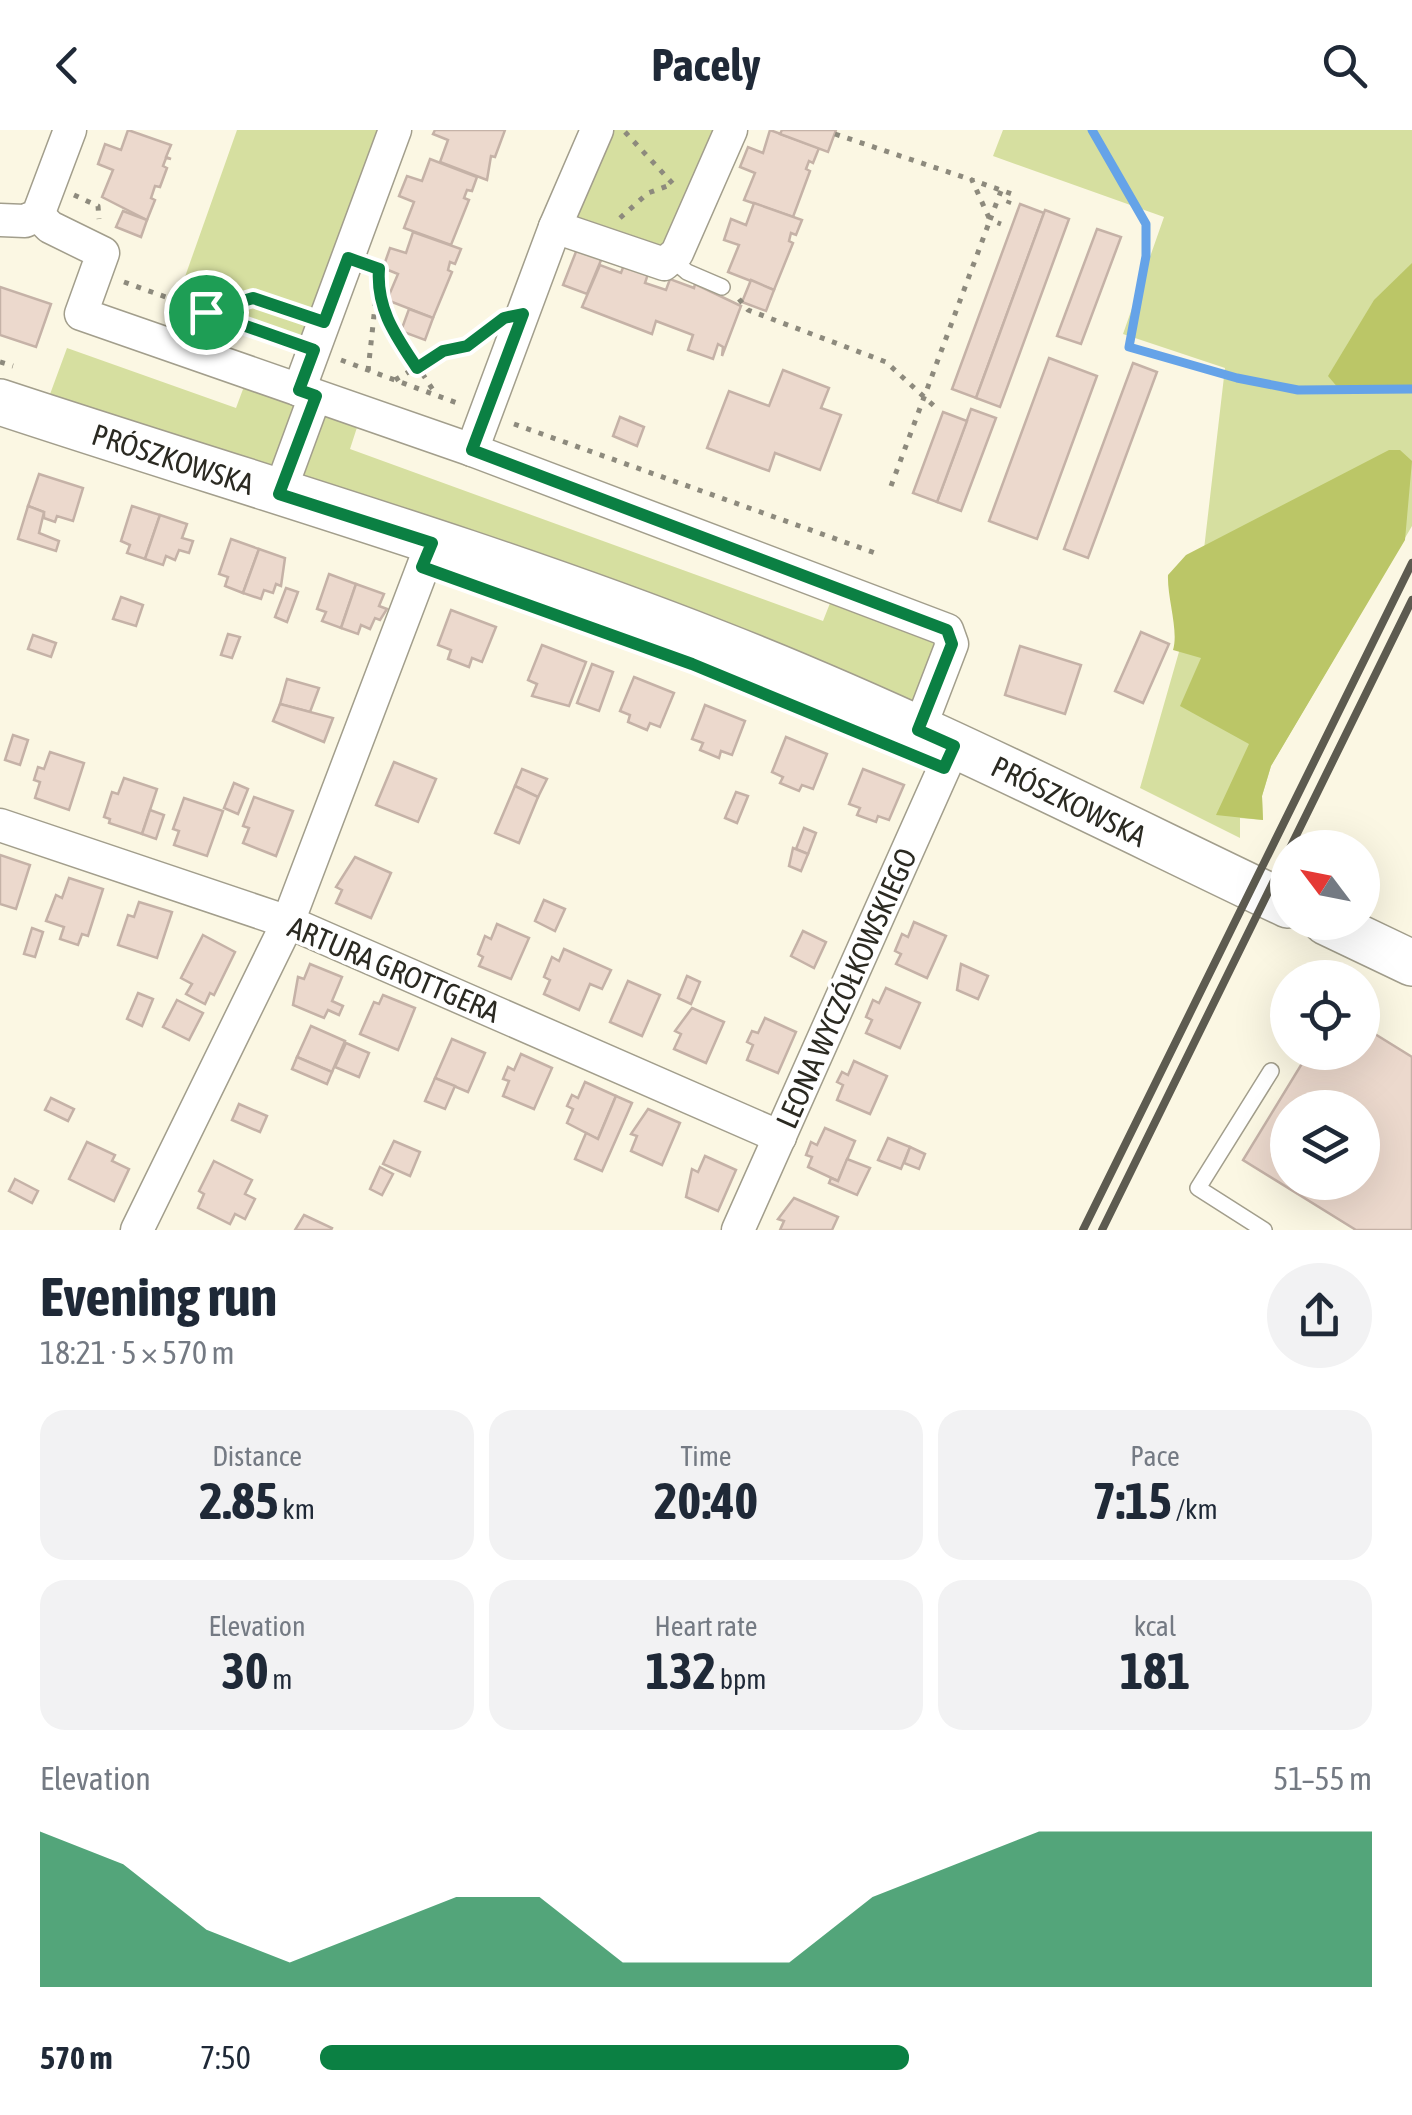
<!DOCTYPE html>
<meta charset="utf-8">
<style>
:root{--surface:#fff;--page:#f2f2f3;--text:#1f2937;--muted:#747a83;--accent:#0b8043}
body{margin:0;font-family:"Asap Condensed",sans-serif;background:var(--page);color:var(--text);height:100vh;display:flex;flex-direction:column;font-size:38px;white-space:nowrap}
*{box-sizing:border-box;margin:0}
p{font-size:32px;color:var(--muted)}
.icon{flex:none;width:55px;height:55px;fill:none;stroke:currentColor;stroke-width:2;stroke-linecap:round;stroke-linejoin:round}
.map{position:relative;height:1100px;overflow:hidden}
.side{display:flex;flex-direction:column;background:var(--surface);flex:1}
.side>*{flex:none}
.needle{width:65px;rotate:302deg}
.buttons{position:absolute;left:1270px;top:700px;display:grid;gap:20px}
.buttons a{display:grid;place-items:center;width:110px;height:110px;border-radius:50%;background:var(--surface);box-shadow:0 10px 40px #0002;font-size:50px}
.pin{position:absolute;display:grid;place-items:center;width:85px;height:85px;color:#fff;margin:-42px;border:5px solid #fff;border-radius:50%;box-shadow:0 2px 10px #0007}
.round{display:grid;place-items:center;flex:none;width:105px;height:105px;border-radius:52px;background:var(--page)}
.summary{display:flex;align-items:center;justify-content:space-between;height:170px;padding:0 40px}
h1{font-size:55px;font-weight:700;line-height:75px}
.figures{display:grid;grid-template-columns:repeat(3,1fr);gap:15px;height:170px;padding:10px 40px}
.figures div{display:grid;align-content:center;border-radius:25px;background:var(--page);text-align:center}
.figures b{font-size:50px;font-weight:700}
.figures small{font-size:28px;font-weight:400}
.figures p{font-size:28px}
.chart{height:280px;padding:20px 40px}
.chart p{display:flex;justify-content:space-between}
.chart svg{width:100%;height:180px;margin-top:10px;fill:var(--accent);opacity:.7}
ul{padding:0 40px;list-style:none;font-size:32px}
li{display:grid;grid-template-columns:160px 120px 1fr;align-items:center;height:75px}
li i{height:25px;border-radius:12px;background:var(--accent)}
header{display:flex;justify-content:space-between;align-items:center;height:130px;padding:0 40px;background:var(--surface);font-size:45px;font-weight:700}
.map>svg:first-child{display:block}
.green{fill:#d6dfa0}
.forest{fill:#bbc667}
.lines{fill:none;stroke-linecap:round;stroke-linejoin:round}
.stream{stroke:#65a3e8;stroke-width:9}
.building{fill:#ecd9cd;stroke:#c5b2a7;stroke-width:2.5;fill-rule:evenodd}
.service-casing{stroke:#a29e8c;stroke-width:18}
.minor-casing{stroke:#a29e8c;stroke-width:35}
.secondary-casing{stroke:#a29e8c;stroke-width:48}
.path{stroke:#8d8a7d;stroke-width:5;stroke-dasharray:5 8;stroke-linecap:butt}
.service{stroke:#fff;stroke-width:15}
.minor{stroke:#fff;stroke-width:32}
.secondary{stroke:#fff;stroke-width:45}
.rail{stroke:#5d5b50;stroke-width:8}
.route-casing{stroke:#fff;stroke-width:20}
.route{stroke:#0b8043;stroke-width:12}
.labels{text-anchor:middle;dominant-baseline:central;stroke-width:8;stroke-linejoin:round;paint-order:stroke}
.street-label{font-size:30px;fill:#2b2a22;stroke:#fff}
</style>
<header><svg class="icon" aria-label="back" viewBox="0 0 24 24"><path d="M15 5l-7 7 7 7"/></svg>Pacely<svg class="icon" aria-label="search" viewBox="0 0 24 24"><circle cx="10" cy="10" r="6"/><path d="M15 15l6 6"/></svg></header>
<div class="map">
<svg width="1412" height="1100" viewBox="0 0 1412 1100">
<rect width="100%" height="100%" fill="#fbf7e3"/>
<g class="green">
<polygon points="237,0 395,0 312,226 175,175"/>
<polygon points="597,0 718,0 677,123 555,97"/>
<polygon points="1003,0 1412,0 1412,396 1271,636 1262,666 1263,690 1240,688 1240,708 1140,658 1201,445 1225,238 1123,204 1164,87 993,26"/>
<polygon points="67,218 236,278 249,243 362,282 350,319 823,491 836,458 947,500 919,600 42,286"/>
</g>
<g class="forest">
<polygon points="1412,133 1412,255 1405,260 1339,259 1328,246 1374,170"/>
<path d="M 1389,320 L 1400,320 L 1412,331 L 1405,410 L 1271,636 L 1262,666 L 1263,690 L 1216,685 L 1249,614 L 1180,576 L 1201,528 L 1173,520 C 1179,501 1167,468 1168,445 L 1186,425 Z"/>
</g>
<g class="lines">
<polyline class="stream" points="1092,0 1146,94 1146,126 1129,217 1237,248 1298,260 1412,259"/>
</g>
<g class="building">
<polygon points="128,0 171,15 166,27 171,29 166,28 163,36 167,38 160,57 155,56 151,68 155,70 147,90 102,67 113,40 98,34 105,14 121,20"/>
<polygon points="435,0 505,0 495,27 491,26 487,50 440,32 448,10 433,4"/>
<polygon points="770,0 819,18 813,33 809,31 806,39 810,41 793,87 744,70 755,43 740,37 748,17 763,23"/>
<polygon points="782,0 836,0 828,22 780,4"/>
<polygon points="430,29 477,47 472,61 467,60 464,68 469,70 451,115 404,98 414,72 399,66 407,46 422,51"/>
<polygon points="754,73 802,90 796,105 791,103 789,111 793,113 774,160 728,142 739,115 724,110 731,89 746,95"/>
<polygon points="1020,74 1044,83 976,268 952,259"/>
<polygon points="1045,80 1069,89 1000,277 976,268"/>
<polygon points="123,81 147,90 141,107 116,97"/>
<polygon points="1097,99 1121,107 1081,214 1057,206"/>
<polygon points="413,102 461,119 455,134 450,132 448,140 452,142 433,188 387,170 398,144 383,138 390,118 406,123"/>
<polygon points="579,114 604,123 587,164 563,155"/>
<polygon points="625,132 649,141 645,153 666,160 670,149 694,158 695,154 741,176 722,226 723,217 718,214 713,229 688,220 693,205 656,191 652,204 582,177 600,135 621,143"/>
<polygon points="751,150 774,160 766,181 742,172"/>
<polygon points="0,157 51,174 36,217 0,205"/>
<polygon points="409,179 433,188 425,210 401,201"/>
<polygon points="1049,228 1097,246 1037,409 989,391"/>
<polygon points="1133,233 1157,242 1088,428 1064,419"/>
<polygon points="783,240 829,258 821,278 841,285 820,340 775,323 769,341 707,318 729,261 769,276"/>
<polygon points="971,279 996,288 961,381 937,372"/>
<polygon points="943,282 967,291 937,372 913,363"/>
<polygon points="620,287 644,297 637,316 613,306"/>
<polygon points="39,344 83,358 73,391 57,386 55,392 44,388 44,382 28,376"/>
<polygon points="28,376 44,382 39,403 59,411 56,421 18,409"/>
<polygon points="132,376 160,385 145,429 127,423 130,415 121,411"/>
<polygon points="160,385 187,394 182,408 193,411 189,423 179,420 175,430 166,426 163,435 145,429"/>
<polygon points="231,409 259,419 243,463 225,456 228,447 219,444"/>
<polygon points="259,419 285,428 281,456 276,454 273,463 264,460 261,469 243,463"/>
<polygon points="329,444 356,454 341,498 322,491 326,482 317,479"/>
<polygon points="356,454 384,464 379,476 387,479 380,490 375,488 370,499 361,495 358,504 341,498"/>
<polygon points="286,458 298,462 287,492 275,487"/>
<polygon points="121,467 143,475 136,496 113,489"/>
<polygon points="451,480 496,497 482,532 472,528 469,537 448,529 451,520 438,515"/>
<polygon points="1141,502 1169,514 1143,573 1115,561"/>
<polygon points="228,504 240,507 232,528 221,525"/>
<polygon points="33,505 56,513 51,527 28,519"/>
<polygon points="542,515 586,532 569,576 532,566 537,554 528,550"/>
<polygon points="1020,516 1081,535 1065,584 1005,565"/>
<polygon points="592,534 613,542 599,581 577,573"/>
<polygon points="634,547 674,563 660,597 650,593 647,600 628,592 630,585 620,581"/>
<polygon points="287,549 319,558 310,582 280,574"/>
<polygon points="280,574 333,588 324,612 273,591"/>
<polygon points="705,575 745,591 732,625 721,621 719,628 700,620 703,613 692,609"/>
<polygon points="13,605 28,610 20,635 5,630"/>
<polygon points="786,607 827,624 813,659 802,655 799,661 780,653 783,647 772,642"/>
<polygon points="50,622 84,633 69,680 35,668 40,652 34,650 38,637 44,639"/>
<polygon points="394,632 436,649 418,692 376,675"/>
<polygon points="522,639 547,649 538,667 515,656"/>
<polygon points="863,639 904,655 889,690 878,686 876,692 857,685 860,678 849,674"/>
<polygon points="124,648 157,659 142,704 109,693 110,689 104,687 112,662 118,664"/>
<polygon points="234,653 248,659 238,684 224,678"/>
<polygon points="515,656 538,667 519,713 495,703"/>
<polygon points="736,662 748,666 737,693 725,688"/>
<polygon points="254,667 293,681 276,726 243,713 249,698 243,696"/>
<polygon points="184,668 223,681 207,726 174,715 179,701 173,699"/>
<polygon points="150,680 164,685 156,709 142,704"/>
<polygon points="804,698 816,703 808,724 796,719"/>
<polygon points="793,718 808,724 801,741 789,736"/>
<polygon points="0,725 30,735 16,779 0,774"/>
<polygon points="355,727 391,743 371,788 336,773 342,760 336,757"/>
<polygon points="69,748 103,759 88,806 82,804 78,815 60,809 64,797 46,791 56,765 62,768"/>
<polygon points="544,770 565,779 555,801 535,791"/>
<polygon points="139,772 172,782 157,828 118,815 128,785 134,787"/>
<polygon points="914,792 946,806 927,848 896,834 901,824 895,821 902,804 908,807"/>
<polygon points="497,794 529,808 511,849 479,836 483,827 478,824 485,806 491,809"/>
<polygon points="32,798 43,802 35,827 24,824"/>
<polygon points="803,801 826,812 814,838 791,826"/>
<polygon points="203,805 235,822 214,865 210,863 205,874 186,864 192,854 181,848"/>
<polygon points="564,819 611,840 602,859 590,854 579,880 544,864 550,850 544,847 552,827 559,831"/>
<polygon points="310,834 342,847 332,871 343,876 339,885 328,880 324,888 293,875 298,847 304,849"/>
<polygon points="961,834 988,846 978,869 957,860"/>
<polygon points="687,846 700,852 691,874 678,868"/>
<polygon points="628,851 660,865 642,906 610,892"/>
<polygon points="886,858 920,873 900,918 866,903 872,890 866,887 873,870 879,873"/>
<polygon points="138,863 153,869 142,896 127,889"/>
<polygon points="383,865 415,878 398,920 360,904 374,872 379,874"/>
<polygon points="177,870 203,883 189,910 163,897"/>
<polygon points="692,878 724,892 706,933 674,919 681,904 675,901"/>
<polygon points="765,888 796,902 778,943 747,930 753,915 747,912 752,901 758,903"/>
<polygon points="311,896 345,911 332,942 297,927"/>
<path d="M 1362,896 L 1412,927 L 1412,1100 L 1356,1100 L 1243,1030 L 1309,922 L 1362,922 ZM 1288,978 L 1362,978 L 1362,1052 L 1288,1052 Z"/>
<polygon points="452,909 485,923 468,962 435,948"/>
<polygon points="346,913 369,923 359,947 335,937"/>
<polygon points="521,924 552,938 534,979 503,966 509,951 503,949 508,937 514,940"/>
<polygon points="297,927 332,942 327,954 292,939"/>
<polygon points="854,931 887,946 870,984 837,970 843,955 837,952 842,942 848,945"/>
<polygon points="435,948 455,956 445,979 425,971"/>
<polygon points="585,952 616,966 598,1009 567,993 573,979 567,976 572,965 578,968"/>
<polygon points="616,966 632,973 602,1041 575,1029 586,1003 598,1009"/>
<polygon points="51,968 74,979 68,991 45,980"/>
<polygon points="239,974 267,986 260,1002 232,990"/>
<polygon points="648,979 680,993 662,1035 631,1021 637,1006 631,1004"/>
<polygon points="825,998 855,1011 838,1051 808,1037 812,1027 806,1025 811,1012 817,1015"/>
<polygon points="888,1008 910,1017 901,1039 878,1030"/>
<polygon points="394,1011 420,1022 410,1046 383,1034"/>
<polygon points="87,1012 115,1025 112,1031 129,1039 114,1071 69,1049"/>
<polygon points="910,1017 925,1024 919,1039 904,1033"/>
<polygon points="705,1026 736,1040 718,1081 686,1067 692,1039 698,1042"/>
<polygon points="847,1029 870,1038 857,1065 829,1053 831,1048 838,1051"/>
<polygon points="214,1031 252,1050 245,1064 255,1069 245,1089 235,1084 230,1094 198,1078 204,1064 199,1061"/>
<polygon points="380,1037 393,1044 382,1065 370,1059"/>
<polygon points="15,1049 38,1061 32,1073 9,1061"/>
<polygon points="794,1068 838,1087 832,1100 780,1100 784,1091 778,1089"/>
<polygon points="304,1085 332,1098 331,1100 295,1100"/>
</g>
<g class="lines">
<defs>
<g id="service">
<polyline points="672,129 687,142 722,157"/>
<polyline points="1264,1100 1198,1058 1271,941"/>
</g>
<g id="minor">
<polyline points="38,85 50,97 103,123 81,184 472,320 947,500 952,514 919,600"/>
<polyline points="0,90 25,91 38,85 70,0"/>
<polyline points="555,97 664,134 677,123 731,0"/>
<polyline points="299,260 395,0"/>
<polyline points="472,320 555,97 597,0"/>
<polyline points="279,364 315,266"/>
<polyline points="0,695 288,792 780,1007"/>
<polyline points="137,1100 288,792 432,413"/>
<polyline points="738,1100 954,616"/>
</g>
<g id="secondary">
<path d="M 0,272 C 239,351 483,421 717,513 C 912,589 1099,685 1288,775"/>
<polyline points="1326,792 1412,833"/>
</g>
</defs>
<use href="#service" class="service-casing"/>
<use href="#minor" class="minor-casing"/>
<use href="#secondary" class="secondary-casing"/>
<g class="path">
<polyline points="625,2 675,56"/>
<polyline points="835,4 972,50"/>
<polyline points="1001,61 990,90 1001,94"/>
<polyline points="74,65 98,76 99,89"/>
<polyline points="620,88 648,63 670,55"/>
<polyline points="124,152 288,211"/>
<polyline points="378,165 386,188 435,263"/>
<polyline points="739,169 748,180 886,232 934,276"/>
<polyline points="209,181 253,167 298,183"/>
<polyline points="341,230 457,273"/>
<polyline points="0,232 13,236"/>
<polyline points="368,241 379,139 374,138"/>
<polyline points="395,250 443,221 467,215 485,202"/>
<polyline points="514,294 878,424"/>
<polyline points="891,356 990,90 972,50 1012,64 1008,74"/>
</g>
<use href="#service" class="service"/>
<use href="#minor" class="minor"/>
<use href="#secondary" class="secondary"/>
<g class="rail">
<polyline points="1290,718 1412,470"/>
<polyline points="1083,1100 1412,433"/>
<polyline points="1102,1100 1288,722"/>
</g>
</g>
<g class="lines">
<defs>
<path id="route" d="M 348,128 L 379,139 C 376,179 396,206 417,238 L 443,221 L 467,216 L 504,188 L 523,184 L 472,320 L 947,500 L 952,514 L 918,600 L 954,616 L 944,638 L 692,534 L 422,437 L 432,413 L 279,364 L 316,266 L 299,260 L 314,220 L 206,182 L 253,168 L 324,192 Z"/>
</defs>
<use href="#route" class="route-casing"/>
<use href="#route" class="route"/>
</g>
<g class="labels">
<g class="street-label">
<text transform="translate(173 329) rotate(18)">PRÓSZKOWSKA</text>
<text transform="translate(1069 671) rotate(26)">PRÓSZKOWSKA</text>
<text transform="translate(394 839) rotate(23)">ARTURA GROTTGERA</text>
<text transform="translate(846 858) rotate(-66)">LEONA WYCZÓŁKOWSKIEGO</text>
</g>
</g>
</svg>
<div class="buttons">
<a><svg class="needle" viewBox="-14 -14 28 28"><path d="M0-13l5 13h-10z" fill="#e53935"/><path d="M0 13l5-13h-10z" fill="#747a83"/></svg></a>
<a><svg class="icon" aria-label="locate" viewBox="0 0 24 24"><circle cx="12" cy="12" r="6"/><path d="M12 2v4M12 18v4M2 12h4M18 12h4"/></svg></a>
<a><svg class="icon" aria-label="layers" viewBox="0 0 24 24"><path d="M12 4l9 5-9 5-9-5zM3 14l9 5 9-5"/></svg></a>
</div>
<div class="pin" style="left:206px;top:182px;background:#1e9e55"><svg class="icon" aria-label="arrive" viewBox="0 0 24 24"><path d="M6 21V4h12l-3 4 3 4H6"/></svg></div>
</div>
<section class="side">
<div class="summary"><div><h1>Evening run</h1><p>18:21 · 5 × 570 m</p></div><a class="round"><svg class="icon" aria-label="share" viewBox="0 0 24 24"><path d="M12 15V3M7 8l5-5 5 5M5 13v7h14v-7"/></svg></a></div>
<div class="figures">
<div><p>Distance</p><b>2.85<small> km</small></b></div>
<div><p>Time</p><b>20:40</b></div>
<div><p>Pace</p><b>7:15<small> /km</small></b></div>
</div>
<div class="figures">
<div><p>Elevation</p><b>30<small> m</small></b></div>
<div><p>Heart rate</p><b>132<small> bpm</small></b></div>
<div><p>kcal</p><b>181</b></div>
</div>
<div class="chart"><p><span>Elevation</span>51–55 m</p>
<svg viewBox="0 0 160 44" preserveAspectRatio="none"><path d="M0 44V6L10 14L20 30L30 38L40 30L50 22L60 22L70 38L80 38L90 38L100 22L110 14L120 6L130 6L140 6L150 6L160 6V44z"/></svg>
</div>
<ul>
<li><b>570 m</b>7:50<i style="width:56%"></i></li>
</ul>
</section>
